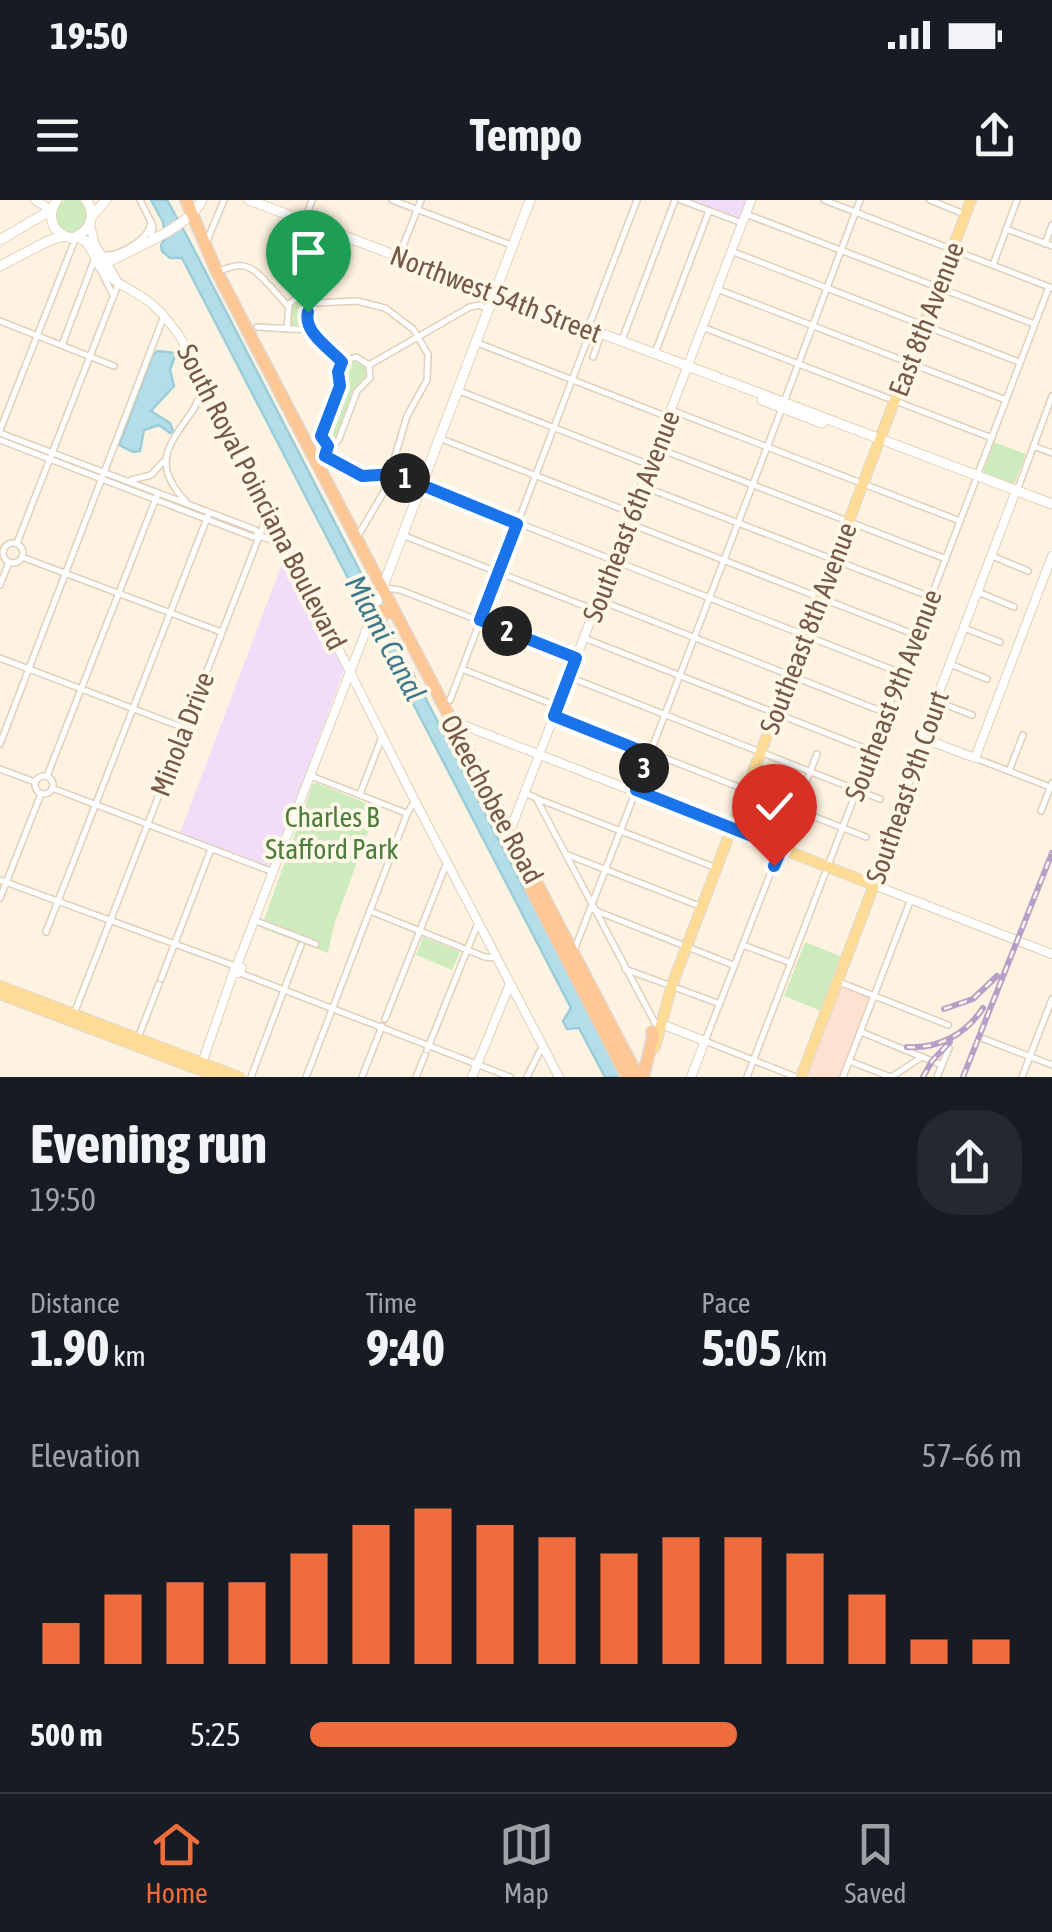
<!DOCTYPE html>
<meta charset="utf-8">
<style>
:root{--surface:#171b24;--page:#242831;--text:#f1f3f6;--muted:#9ea1a6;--line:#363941;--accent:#ef6c3d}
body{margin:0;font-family:"Asap Condensed",sans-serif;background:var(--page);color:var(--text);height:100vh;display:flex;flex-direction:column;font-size:38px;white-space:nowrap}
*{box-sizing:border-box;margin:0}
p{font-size:32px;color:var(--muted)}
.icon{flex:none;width:55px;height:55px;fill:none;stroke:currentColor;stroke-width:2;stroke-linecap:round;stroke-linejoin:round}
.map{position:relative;height:877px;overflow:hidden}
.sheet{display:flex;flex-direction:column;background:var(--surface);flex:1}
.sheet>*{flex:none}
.pin{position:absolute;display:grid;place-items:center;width:85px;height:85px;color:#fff;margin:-102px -42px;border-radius:50% 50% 50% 0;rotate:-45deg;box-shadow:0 0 10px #0007}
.pin .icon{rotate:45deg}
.km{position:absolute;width:50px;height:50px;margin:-25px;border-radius:50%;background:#222;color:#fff;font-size:28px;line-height:50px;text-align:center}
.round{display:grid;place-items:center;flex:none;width:105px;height:105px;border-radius:40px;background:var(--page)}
.summary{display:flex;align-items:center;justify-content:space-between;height:170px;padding:0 30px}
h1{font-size:55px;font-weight:700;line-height:75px}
.metrics{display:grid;grid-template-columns:repeat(3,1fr);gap:15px;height:170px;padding:10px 30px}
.metrics div{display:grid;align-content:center}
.metrics b{font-size:50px;font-weight:700}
.metrics small{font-size:28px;font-weight:400}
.metrics p{font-size:28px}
.chart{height:280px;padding:20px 30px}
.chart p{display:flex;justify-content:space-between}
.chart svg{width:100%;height:180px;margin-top:10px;stroke:var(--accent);stroke-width:6}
ul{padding:0 30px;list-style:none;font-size:32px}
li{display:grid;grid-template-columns:160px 120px 1fr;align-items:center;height:75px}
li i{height:25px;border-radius:12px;background:var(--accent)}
.status{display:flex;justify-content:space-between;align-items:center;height:70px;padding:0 50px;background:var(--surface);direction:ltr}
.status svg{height:28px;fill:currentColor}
header{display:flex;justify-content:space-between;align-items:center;height:130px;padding:0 30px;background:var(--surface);font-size:45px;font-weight:700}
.tab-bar{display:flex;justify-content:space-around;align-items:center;height:140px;border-top:2px solid var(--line);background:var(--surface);font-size:28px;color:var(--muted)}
.tab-bar a{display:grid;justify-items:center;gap:5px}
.tab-bar .selected{color:var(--accent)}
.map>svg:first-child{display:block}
.commercial{fill:#ffe1d2}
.education{fill:#f0ddf9}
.green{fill:#ceebbe}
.water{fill:#b3dee8;stroke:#99cdda;stroke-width:2.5}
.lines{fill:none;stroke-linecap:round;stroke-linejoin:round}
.minor-casing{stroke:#e2cfbb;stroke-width:8}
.tertiary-casing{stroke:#e2cfbb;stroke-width:10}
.secondary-casing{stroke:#e9d2bb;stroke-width:11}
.primary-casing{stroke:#ded7d3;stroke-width:12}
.trunk-casing{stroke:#ded7d3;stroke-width:14}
.minor{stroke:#fff;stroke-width:5}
.tertiary{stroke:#fff;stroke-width:8}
.secondary{stroke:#fff;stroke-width:9}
.primary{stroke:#ffdc95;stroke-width:10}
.trunk{stroke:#fec794;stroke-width:11}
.rail-casing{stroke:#b69fc7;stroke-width:6}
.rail{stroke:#fff7e7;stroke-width:2.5;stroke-dasharray:8;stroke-linecap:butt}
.route-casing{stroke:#fff;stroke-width:20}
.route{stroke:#1a73e8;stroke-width:12}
.labels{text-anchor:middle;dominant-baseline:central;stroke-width:8;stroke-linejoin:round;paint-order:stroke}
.street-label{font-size:28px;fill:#755946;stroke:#fff7e7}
.park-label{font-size:28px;fill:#4d7c3d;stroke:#fff7e7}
.water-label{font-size:30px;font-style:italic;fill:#3e7a8b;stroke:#fff7e7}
</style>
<div class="status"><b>19:50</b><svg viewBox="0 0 49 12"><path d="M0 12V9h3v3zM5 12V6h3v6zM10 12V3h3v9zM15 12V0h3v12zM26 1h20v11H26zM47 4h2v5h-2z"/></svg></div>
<header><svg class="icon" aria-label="menu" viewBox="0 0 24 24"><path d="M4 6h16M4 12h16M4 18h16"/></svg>Tempo<svg class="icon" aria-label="share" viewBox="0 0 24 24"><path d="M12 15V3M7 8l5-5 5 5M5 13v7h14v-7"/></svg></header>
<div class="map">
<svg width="1052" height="877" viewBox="0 0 1052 877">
<rect width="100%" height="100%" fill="#fdf3e0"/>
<polygon class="commercial" points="841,785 870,798 840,877 806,877"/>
<g class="education">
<polygon points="692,0 746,0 739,18"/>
<polygon points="286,353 344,470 271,667 180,633"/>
</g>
<g class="green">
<circle cx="72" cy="16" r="17"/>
<polygon points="303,95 307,96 308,108 298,125 291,126 289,108"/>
<polygon points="353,160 364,163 368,177 357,187 337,239 331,244 326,243 324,235 344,183 342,166"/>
<polygon points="994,242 1026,254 1013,287 982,275"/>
<polygon points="317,583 377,608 334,725 328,753 261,728 313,584"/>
<polygon points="423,737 460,752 452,770 416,755"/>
<polygon points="805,742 845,758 824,812 784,796"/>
</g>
<g class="water">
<polygon points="151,0 167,0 189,40 621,877 605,877 579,828 567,829 563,821 571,808 182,58 170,58 162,51 161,45 166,38 163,22"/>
<polygon points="158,151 176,153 170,170 174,186 151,211 170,223 173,231 170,233 159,225 144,230 140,251 133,252 119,245 153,154"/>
</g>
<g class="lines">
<defs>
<g id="minor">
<polyline points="140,0 153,26 151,37"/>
<path d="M 312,0 C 298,36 292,68 314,103"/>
<polyline points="392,0 511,45"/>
<polyline points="681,0 742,23"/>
<polyline points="824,0 1052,88"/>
<polyline points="930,0 964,14"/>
<polyline points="746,14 1034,124"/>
<polyline points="1006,29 1052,46"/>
<polyline points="206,43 224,0"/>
<polyline points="1045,44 1052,25"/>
<polyline points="731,51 1019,162"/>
<path d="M 101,55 C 119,57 150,40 151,21"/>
<polyline points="399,56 421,0"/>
<polyline points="993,65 1017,0"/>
<polyline points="101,71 113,95"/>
<path d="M 220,71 C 241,61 252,65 267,83"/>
<polyline points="270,86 288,106"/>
<polyline points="717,89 1006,200"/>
<polyline points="314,103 357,101 385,108 413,129 428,154 427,180 407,216 385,290 359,334"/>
<polyline points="0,121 114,166"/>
<polyline points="257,127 309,130"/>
<polyline points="702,127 992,238"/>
<polyline points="287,129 289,104 307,89"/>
<polyline points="309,130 342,162"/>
<polyline points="309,130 306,120 314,103"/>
<polyline points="622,140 675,0"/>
<polyline points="475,142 668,217"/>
<polyline points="62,145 95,58"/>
<polyline points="655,153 709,11"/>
<polyline points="593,157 601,135"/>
<polyline points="342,162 356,157 369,165"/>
<polyline points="369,165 470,107 479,105 488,109"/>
<polyline points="457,190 650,265"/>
<polyline points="784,202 860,0"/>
<polyline points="671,210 960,321"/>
<polyline points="0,230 76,37"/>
<polyline points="0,233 256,330 259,336"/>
<polyline points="439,238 632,313"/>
<polyline points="0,240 253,337 259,336 287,345"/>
<polyline points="328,246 334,245 339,239 357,191 370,178 369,166"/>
<polyline points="328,246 322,242 321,234 340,186 339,172 342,162"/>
<polyline points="1033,246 1052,253"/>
<polyline points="657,248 946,359"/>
<polyline points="325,255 365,276 401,277 901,473"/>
<polyline points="977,276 1049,87"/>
<polyline points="131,280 151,275 163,262"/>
<polyline points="642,286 931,397"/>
<polyline points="1017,291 1052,196"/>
<path d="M 187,303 C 152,266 166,248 191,213 C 198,204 199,193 205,184"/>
<polyline points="628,323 916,435"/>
<polyline points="402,335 595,410"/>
<circle cx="13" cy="353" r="10"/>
<polyline points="17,343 119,82"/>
<polyline points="992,356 1028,371"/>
<polyline points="22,357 221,432"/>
<polyline points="0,385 9,362"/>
<polyline points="385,388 400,390 576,458"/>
<polyline points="978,392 1014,407"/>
<polyline points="599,400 886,513"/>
<polyline points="964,428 1000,442"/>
<polyline points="584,438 872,551"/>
<polyline points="0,458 184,528"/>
<polyline points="950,464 987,479"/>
<polyline points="462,469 557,506"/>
<polyline points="569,477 880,599"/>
<polyline points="450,500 588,138 590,123 637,0"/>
<polyline points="936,501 972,515"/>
<polyline points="555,515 866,637"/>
<polyline points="0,544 164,116"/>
<polyline points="975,558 1050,587"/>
<polyline points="0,569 35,582"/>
<polyline points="1009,571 1023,535"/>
<circle cx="44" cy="585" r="9"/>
<polyline points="47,576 158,293"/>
<polyline points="311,576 406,613"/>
<polyline points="52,588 273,672"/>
<polyline points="636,590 782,208"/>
<polyline points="525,593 536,598 655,823"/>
<polyline points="360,594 382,537"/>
<polyline points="538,599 714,667"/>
<polyline points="1041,611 1052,583"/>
<polyline points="568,655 702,707"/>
<polyline points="0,680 235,766"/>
<polyline points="0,698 41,594"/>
<polyline points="594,710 733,765"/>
<polyline points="370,711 485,757 497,758"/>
<polyline points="256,721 316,744"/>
<polyline points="46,732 209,313"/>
<polyline points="743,745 791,763"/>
<polyline points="575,748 635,593"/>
<polyline points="95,760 269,311"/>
<polyline points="625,769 720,804"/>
<polyline points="240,773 510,877"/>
<polyline points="161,779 211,649"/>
<polyline points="839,782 948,825"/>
<polyline points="74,814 94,762"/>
<polyline points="385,819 447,662"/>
<polyline points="861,832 942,865"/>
<polyline points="138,838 159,784"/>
<polyline points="984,839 1052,865"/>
<polyline points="427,850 478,723"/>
<polyline points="315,854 407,614 415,600"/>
<polyline points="849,861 891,877 922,857"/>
<polyline points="251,877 301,745"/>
<polyline points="306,877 314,857"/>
<polyline points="362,877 382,826"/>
<polyline points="416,877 425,855"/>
<polyline points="527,877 543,845"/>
<polyline points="747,877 975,282"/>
<polyline points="796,877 705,841 817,554"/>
<polyline points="843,877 911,699"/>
<polyline points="937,877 949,848"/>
<polyline points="1022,877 1052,799"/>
</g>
<g id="tertiary">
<polyline points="35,0 51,10"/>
<polyline points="90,25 95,45 116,79"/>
<path d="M 95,59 C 106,82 133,88 152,104 C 167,117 178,133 188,150 L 415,601 L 559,877"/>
<polyline points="1014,296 912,563 909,579 875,672 874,685 1052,754"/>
<polyline points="450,520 731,629"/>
<polyline points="922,538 975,558 1052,356"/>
<polyline points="510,631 751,0"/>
<polyline points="237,765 379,397"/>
<polygon points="237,765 242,768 238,773 234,770"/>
<polyline points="661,824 705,841 691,877"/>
<polyline points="201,866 234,771"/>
<polyline points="472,877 510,784"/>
</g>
<g id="secondary">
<path d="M 57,0 C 46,16 52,34 71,38 C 90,33 97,16 86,0"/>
<polyline points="249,0 1052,304"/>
<polyline points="93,15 106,0"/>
<path d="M 77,37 L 86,41 L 98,61 L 108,62 C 134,48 190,27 202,0"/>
<polyline points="0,40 51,10"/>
<polyline points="0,66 48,41 64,36"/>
<polyline points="762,200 822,223"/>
<polyline points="379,397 530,0"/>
</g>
<g id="primary">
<polyline points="731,629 874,685 801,877"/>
<polyline points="0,786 239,877"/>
<polyline points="0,794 218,877"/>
<polyline points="655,847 672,785 971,0"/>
</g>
<g id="trunk">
<polyline points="186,0 217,72 638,877"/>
<polyline points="373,414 380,410 387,413"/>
<polyline points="531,689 627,877"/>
<polyline points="643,877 653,837 652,832"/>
</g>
</defs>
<use href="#minor" class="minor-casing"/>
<use href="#tertiary" class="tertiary-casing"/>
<use href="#secondary" class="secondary-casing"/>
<use href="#primary" class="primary-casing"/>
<use href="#trunk" class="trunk-casing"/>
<use href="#minor" class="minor"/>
<use href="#tertiary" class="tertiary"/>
<use href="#secondary" class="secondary"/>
<use href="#primary" class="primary"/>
<use href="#trunk" class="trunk"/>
<defs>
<g id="rail">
<polyline points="944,809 973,799 997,776"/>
<path d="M 907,847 C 939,849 966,834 983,808"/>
<polyline points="923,877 932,861 950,842"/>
<polyline points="963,877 1052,653"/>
</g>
</defs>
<use href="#rail" class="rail-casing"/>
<use href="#rail" class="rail"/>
</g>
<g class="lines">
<defs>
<path id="route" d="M 308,112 C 303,132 329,148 342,162 L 338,172 L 340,186 L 321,236 L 328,246 L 325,256 L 362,276 L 395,274 L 517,324 L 480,420 L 576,458 L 554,516 L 649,554 L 636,590 L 782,648 L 774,666"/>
</defs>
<use href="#route" class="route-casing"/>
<use href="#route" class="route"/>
</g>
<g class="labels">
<g class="street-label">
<text transform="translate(496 94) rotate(21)">Northwest 54th Street</text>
<text transform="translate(926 119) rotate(-69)">East 8th Avenue</text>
<text transform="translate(262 297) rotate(63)">South Royal Poinciana Boulevard</text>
<text transform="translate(631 316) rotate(-69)">Southeast 6th Avenue</text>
<text transform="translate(808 428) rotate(-69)">Southeast 8th Avenue</text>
<text transform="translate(893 495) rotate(-69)">Southeast 9th Avenue</text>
<text transform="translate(182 534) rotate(-69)">Minola Drive</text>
<text transform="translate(907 587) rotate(-71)">Southeast 9th Court</text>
<text transform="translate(492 599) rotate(62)">Okeechobee Road</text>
</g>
<g class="park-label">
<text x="332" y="617">Charles B<tspan x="332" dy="32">Stafford Park</tspan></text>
</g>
<g class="water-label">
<text transform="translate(386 438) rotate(62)">Miami Canal</text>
</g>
</g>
</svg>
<div class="pin" style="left:308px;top:112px;background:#1e9e55"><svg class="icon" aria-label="arrive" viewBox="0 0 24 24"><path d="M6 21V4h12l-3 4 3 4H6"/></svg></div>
<div class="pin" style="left:774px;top:666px;background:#d93025"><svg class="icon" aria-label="check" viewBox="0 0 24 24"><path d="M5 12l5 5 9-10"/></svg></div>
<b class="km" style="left:405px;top:278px">1</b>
<b class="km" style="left:507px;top:431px">2</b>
<b class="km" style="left:644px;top:568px">3</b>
</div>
<section class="sheet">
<div class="summary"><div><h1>Evening run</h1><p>19:50</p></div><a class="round"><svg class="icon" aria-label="share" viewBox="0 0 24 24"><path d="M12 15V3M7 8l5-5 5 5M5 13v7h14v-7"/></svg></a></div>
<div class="metrics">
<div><p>Distance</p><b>1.90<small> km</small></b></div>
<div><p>Time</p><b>9:40</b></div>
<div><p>Pace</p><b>5:05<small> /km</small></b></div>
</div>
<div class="chart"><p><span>Elevation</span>57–66 m</p>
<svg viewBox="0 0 160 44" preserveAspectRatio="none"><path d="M5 44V34M15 44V27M25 44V24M35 44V24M45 44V17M55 44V10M65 44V6M75 44V10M85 44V13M95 44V17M105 44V13M115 44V13M125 44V17M135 44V27M145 44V38M155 44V38"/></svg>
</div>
<ul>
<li><b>500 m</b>5:25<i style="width:60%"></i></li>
</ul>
</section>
<nav class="tab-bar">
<a class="selected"><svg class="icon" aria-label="home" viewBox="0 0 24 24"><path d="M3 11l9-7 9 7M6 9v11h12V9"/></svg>Home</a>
<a><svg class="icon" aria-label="map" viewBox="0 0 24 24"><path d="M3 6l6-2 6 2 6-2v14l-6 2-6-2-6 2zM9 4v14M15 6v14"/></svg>Map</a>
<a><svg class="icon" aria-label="saved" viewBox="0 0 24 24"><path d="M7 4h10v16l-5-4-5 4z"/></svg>Saved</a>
</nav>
